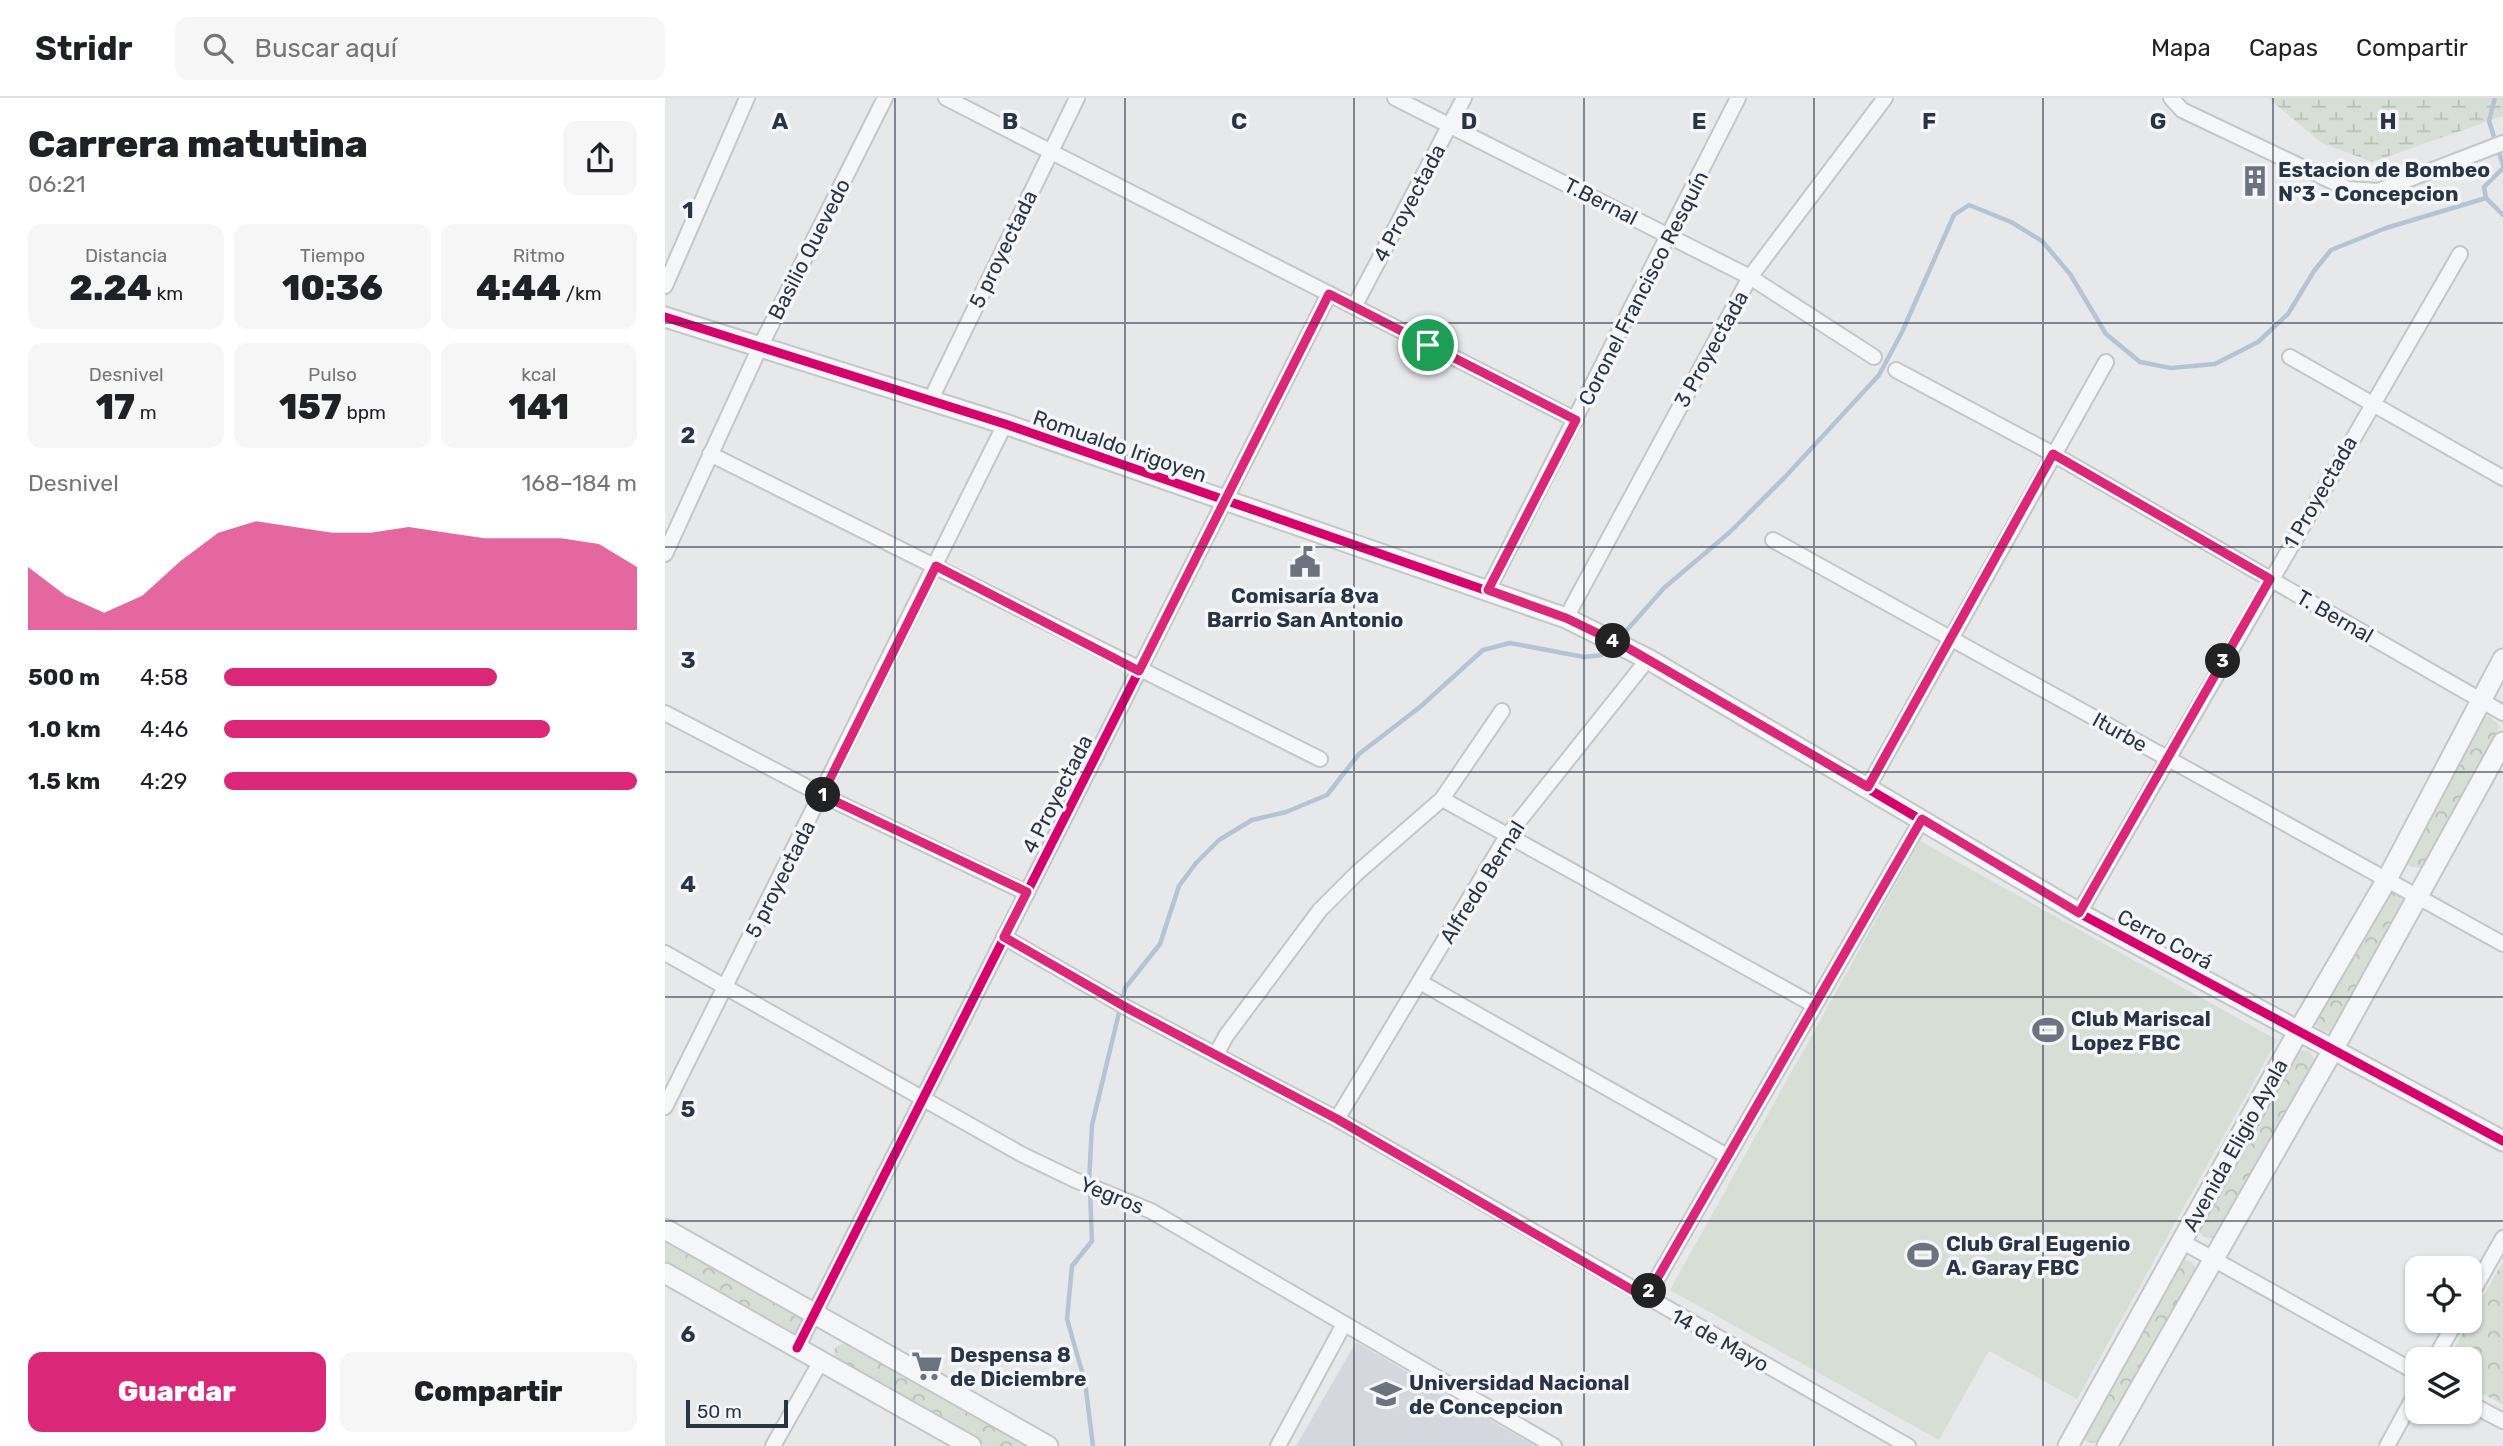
<!DOCTYPE html>
<html lang="es">
<meta charset="utf-8">
<style>
:root{--surface:#fff;--page:#f6f6f6;--text:#202124;--muted:#757577;--line:#e0e0e0;--accent:#db2777}
body{margin:0;font-family:Rubik,sans-serif;background:var(--page);color:var(--text);height:100vh;display:flex;flex-direction:column;font-size:26px;white-space:nowrap}
*{box-sizing:border-box;margin:0}
p{font-size:23px;color:var(--muted)}
.icon{flex:none;width:38px;height:38px;fill:none;stroke:currentColor;stroke-width:2;stroke-linecap:round;stroke-linejoin:round}
.map{position:relative;flex:1;overflow:hidden}
.panel{display:flex;flex-direction:column;background:var(--surface);width:665px}
.panel>*{flex:none}
.tools{position:absolute;left:1740px;top:1158px;display:grid;gap:14px}
.tools a{display:grid;place-items:center;width:77px;height:77px;border-radius:14px;background:var(--surface);box-shadow:0 2px 5px #0004;font-size:35px}
.scale{position:absolute;left:21px;bottom:18px;width:102px;box-sizing:border-box;padding-left:7px;border:4px solid #2b3445;border-top:0;font-size:19px;line-height:24px;white-space:nowrap;color:#2b3445;-webkit-text-stroke:5px #f4f6f9;paint-order:stroke}
.pin{position:absolute;display:grid;place-items:center;width:60px;height:60px;color:#fff;margin:-30px;border:4px solid #fff;border-radius:50%;box-shadow:0 2px 7px #0007}
.km{position:absolute;width:35px;height:35px;margin:-18px;border-radius:50%;background:#222;color:#fff;font-size:19px;line-height:35px;text-align:center}
.round{display:grid;place-items:center;flex:none;width:74px;height:74px;border-radius:14px;background:var(--page)}
.summary{display:flex;align-items:center;justify-content:space-between;height:119px;padding:0 28px}
h1{font-size:38px;font-weight:800;line-height:52px}
.stats{display:grid;grid-template-columns:repeat(3,1fr);gap:10px;height:119px;padding:7px 28px}
.stats div{display:grid;align-content:center;border-radius:14px;background:var(--page);text-align:center}
.stats b{font-size:35px;font-weight:800}
.stats small{font-size:19px;font-weight:400}
.stats p{font-size:19px}
.chart{height:196px;padding:14px 28px}
.chart p{display:flex;justify-content:space-between}
.chart svg{width:100%;height:126px;margin-top:7px;fill:var(--accent);opacity:.7}
.cta{display:flex;gap:14px;margin-top:auto;padding:14px 28px}
.cta a{flex:1;height:80px;border-radius:14px;background:var(--accent);color:#fff;font-size:28px;font-weight:800;line-height:80px;text-align:center}
.cta a+a{background:var(--page);color:var(--text)}
ul{padding:0 28px;list-style:none;font-size:23px}
li{display:grid;grid-template-columns:112px 84px 1fr;align-items:center;height:52px}
li i{height:18px;border-radius:9px;background:var(--accent)}
header{display:flex;align-items:center;gap:42px;box-sizing:border-box;height:98px;padding:0 35px;background:var(--surface);border-bottom:2px solid var(--line)}
header strong{font-size:33px}
nav{display:flex;gap:38px;margin-inline-start:auto;font-size:24px}
.search{width:490px;height:63px;background:var(--page);display:flex;align-items:center;gap:18px;box-sizing:border-box;padding:0 24px;border-radius:14px;color:var(--muted);font-size:26px}
main{display:flex;flex:1;min-height:0}
.map>svg:first-child{display:block}
.built{fill:#d4d7dd}
.wetland{fill:url(#wetland-marsh)}
.park{fill:url(#park-crowns)}
.pitch{fill:#d6ded6}
.lines{fill:none;stroke-linecap:round;stroke-linejoin:round}
.stream{stroke:#b4c4d5;stroke-width:4.5}
.minor-casing{stroke:#c4c6c8;stroke-width:18}
.tertiary-casing{stroke:#c4c6c8;stroke-width:23}
.minor{stroke:#f5f6f7;stroke-width:14}
.tertiary{stroke:#f5f6f7;stroke-width:19}
.cycleway-casing{stroke:#f4f6f9;stroke-width:13}
.cycleway{stroke:#d6006c;stroke-width:9}
.route-casing{stroke:#fff;stroke-width:14}
.route{stroke:#db2777;stroke-width:9}
.grid{fill:none;stroke:#2b3445;stroke-width:2;stroke-opacity:0.55}
.labels{text-anchor:middle;dominant-baseline:central;stroke-width:7;stroke-linejoin:round;paint-order:stroke}
.poi-label{font-size:21px;font-weight:bold;fill:#2b3445;stroke:#f4f6f9;text-anchor:start}
.street-label{font-size:21px;fill:#2b3445;stroke:#f4f6f9}
.grid-label{font-size:23px;text-anchor:middle;font-weight:bold;fill:#2b3445;stroke:#f4f6f9;stroke-width:7;stroke-linejoin:round;paint-order:stroke}
</style>
<header>
<strong>Stridr</strong>
<div class="search"><svg class="icon" aria-label="search" viewBox="0 0 24 24"><circle cx="10" cy="10" r="6"/><path d="M15 15l6 6"/></svg>Buscar aquí</div>
<nav><a>Mapa</a><a>Capas</a><a>Compartir</a></nav>
</header>
<main>
<section class="panel">
<div class="summary"><div><h1>Carrera matutina</h1><p>06:21</p></div><a class="round"><svg class="icon" aria-label="share" viewBox="0 0 24 24"><path d="M12 15V3M7 8l5-5 5 5M5 13v7h14v-7"/></svg></a></div>
<div class="stats">
<div><p>Distancia</p><b>2.24<small> km</small></b></div>
<div><p>Tiempo</p><b>10:36</b></div>
<div><p>Ritmo</p><b>4:44<small> /km</small></b></div>
</div>
<div class="stats">
<div><p>Desnivel</p><b>17<small> m</small></b></div>
<div><p>Pulso</p><b>157<small> bpm</small></b></div>
<div><p>kcal</p><b>141</b></div>
</div>
<div class="chart"><p><span>Desnivel</span>168–184 m</p>
<svg viewBox="0 0 160 44" preserveAspectRatio="none"><path d="M0 44V22L10 32L20 38L30 32L40 20L50 10L60 6L70 8L80 10L90 10L100 8L110 10L120 12L130 12L140 12L150 14L160 22V44z"/></svg>
</div>
<ul>
<li><b>500 m</b>4:58<i style="width:66%"></i></li>
<li><b>1.0 km</b>4:46<i style="width:79%"></i></li>
<li><b>1.5 km</b>4:29<i style="width:100%"></i></li>
</ul>
<div class="cta"><a>Guardar</a><a>Compartir</a></div>
</section>
<div class="map">
<svg width="1838" height="1348" viewBox="0 0 1838 1348">
<defs>
<pattern id="wetland-marsh" width="20" height="14" patternUnits="userSpaceOnUse" patternTransform="scale(1.75)"><rect width="20" height="14" fill="#d6ded6"/><path d="M1 5h8M5 5V1M11 12h8M15 12V8" fill="none" stroke="#b8bfb9"/></pattern>
<pattern id="park-crowns" width="20" height="18" patternUnits="userSpaceOnUse" patternTransform="scale(1.75)"><rect width="20" height="18" fill="#d6ded6"/><path d="M2 6a3 3 0 1 1 6 0M12 15a3 3 0 1 1 6 0" fill="none" stroke="#b8bfb9"/></pattern>
</defs>
<rect width="100%" height="100%" fill="#e6e8ea"/>
<polygon class="built" points="691,1244 870,1348 631,1348"/>
<polygon class="wetland" points="1603,0 1838,0 1838,18 1707,64 1657,45"/>
<g class="park">
<polygon points="1824,618 1835,628 1756,770 1746,769 1741,765 1818,619"/>
<polygon points="1722,794 1732,794 1739,803 1667,934 1657,933 1650,925"/>
<polygon points="1633,952 1644,953 1650,961 1549,1140 1539,1139 1533,1132"/>
<polygon points="0,1139 136,1219 135,1233 126,1238 0,1164"/>
<polygon points="1518,1161 1527,1164 1531,1171 1433,1345 1423,1344 1417,1340"/>
<polygon points="1838,1163 1838,1307 1804,1288 1804,1262 1783,1262"/>
<polygon points="180,1245 365,1348 321,1348 169,1264 170,1249"/>
</g>
<polygon class="pitch" points="1255,743 1612,942 1412,1301 1324,1253 1274,1342 1005,1192"/>
<g class="lines">
<g class="stream">
<polyline points="1830,0 1824,23 1838,67"/>
<polyline points="1838,70 1819,89 1821,100 1838,117"/>
<polyline points="954,541 999,490 1065,434 1121,378 1214,277 1237,234 1289,117 1304,107 1346,124 1377,143 1405,176 1441,236 1475,264 1506,270 1550,266 1593,244 1623,216 1649,173 1666,152 1721,130 1821,100"/>
<polyline points="424,1084 427,1027 460,890 495,846 514,788 531,765 554,742 587,722 621,714 662,697 694,656 755,609 818,552 845,545 919,559 937,557 945,550"/>
<polyline points="425,1093 427,1143 407,1168 402,1221 420,1284 428,1348"/>
</g>
<defs>
<g id="minor">
<polyline points="281,0 911,322"/>
<polyline points="730,0 1085,179 1209,259"/>
<polyline points="1506,0 1517,12 1683,91 1713,93 1838,45"/>
<polyline points="0,188 82,0"/>
<polyline points="689,209 799,0"/>
<polyline points="1625,259 1838,380"/>
<polyline points="1231,272 1388,356 1838,615"/>
<polyline points="265,303 412,0"/>
<polyline points="45,356 655,661"/>
<polyline points="1108,442 1838,846"/>
<polyline points="0,456 95,249 220,0"/>
<polyline points="823,492 1073,0"/>
<polyline points="901,520 1085,179 1220,0"/>
<polyline points="0,615 157,697 362,795"/>
<polyline points="1203,689 1441,264"/>
<polyline points="777,701 1149,907"/>
<polyline points="1414,815 1795,156"/>
<polyline points="339,839 464,911 672,1021 1243,1348"/>
<polyline points="0,855 356,1056 410,1082 486,1113 889,1348"/>
<polyline points="755,884 1062,1058"/>
<polyline points="552,955 561,938 655,812 692,775 777,701 837,613"/>
<polyline points="0,1009 340,326"/>
<polyline points="672,1021 842,738 983,561"/>
<polyline points="1516,1143 1752,1275"/>
<polyline points="981,1200 1257,721"/>
<polyline points="1804,1200 1838,1140"/>
<polyline points="132,1250 664,196"/>
<polyline points="1769,1262 1791,1223"/>
<polyline points="1804,1305 1838,1323"/>
<polyline points="108,1348 156,1263"/>
<polyline points="613,1348 679,1226"/>
<polyline points="1722,1348 1752,1293"/>
</g>
<g id="tertiary">
<polyline points="0,219 340,326 901,520 983,561 1414,815 1838,1043"/>
<polyline points="0,1131 383,1348"/>
<polyline points="0,1175 306,1348"/>
<polyline points="1403,1348 1634,932 1721,783 1838,561"/>
<polyline points="1442,1348 1669,950 1838,644"/>
</g>
</defs>
<use href="#minor" class="minor-casing"/>
<use href="#tertiary" class="tertiary-casing"/>
<use href="#minor" class="minor"/>
<use href="#tertiary" class="tertiary"/>
<defs>
<g id="cycleway">
<polyline points="0,219 340,326 901,520 983,561 1414,815 1838,1043"/>
<polyline points="132,1250 664,196"/>
</g>
</defs>
<use href="#cycleway" class="cycleway-casing"/>
<use href="#cycleway" class="cycleway"/>
</g>
<g class="lines">
<defs>
<polygon id="route" points="664,196 911,322 823,492 901,520 963,550 1203,689 1388,356 1605,481 1414,815 1257,721 981,1200 672,1021 464,911 339,839 362,794 157,697 271,468 474,573"/>
</defs>
<use href="#route" class="route-casing"/>
<use href="#route" class="route"/>
</g>
<path class="grid" d="M 230,0 L 230,1348M 460,0 L 460,1348M 689,0 L 689,1348M 919,0 L 919,1348M 1149,0 L 1149,1348M 1378,0 L 1378,1348M 1608,0 L 1608,1348M 0,225 L 1838,225M 0,449 L 1838,449M 0,674 L 1838,674M 0,899 L 1838,899M 0,1123 L 1838,1123"/>
<defs>
<symbol id="building-bare" viewBox="-9 -9 18 18"><path d="M-4-6H4V6H1V3H-1V6H-4ZM-2.5-4.3h1.7v1.8h-1.7ZM.8-4.3h1.7v1.8H.8ZM-2.5-1h1.7V.8h-1.7ZM.8-1h1.7V.8H.8Z" fill="#6c737f" stroke="#f4f6f9" stroke-width="2.5" paint-order="stroke"/></symbol>
<symbol id="civic-bare" viewBox="-9 -9 18 18"><path d="M-.6-6.5H3V-4.5H.6V-3L4-1V1h2V6H-6V1h2V-1L-.6-3ZM-1.2 2.5V6h2.4V2.5Z" fill="#6c737f" stroke="#f4f6f9" stroke-width="2.5" paint-order="stroke"/></symbol>
<symbol id="stadium-bare" viewBox="-9 -9 18 18"><path d="M0-5a6.5 5 0 1 0 0 10a6.5 5 0 1 0 0-10ZM-3.5-1.8h7v3.6h-7Z" fill="#6c737f" stroke="#f4f6f9" stroke-width="2.5" paint-order="stroke"/></symbol>
<symbol id="supermarket-bare" viewBox="-9 -9 18 18"><path d="M-6-5.5h2.5l.6 2H6L4.5 2H-2.5L-4.4-4H-6ZM-1.5 3.2a1.3 1.3 0 1 0 .1 0ZM3 3.2a1.3 1.3 0 1 0 .1 0Z" fill="#6c737f" stroke="#f4f6f9" stroke-width="2.5" paint-order="stroke"/></symbol>
<symbol id="university-bare" viewBox="-9 -9 18 18"><path d="M0-5L7-2L0 1L-7-2ZM-4 1L0 2.5L4 1V4Q0 6-4 4Z" fill="#6c737f" stroke="#f4f6f9" stroke-width="2.5" paint-order="stroke"/></symbol>
</defs>
<g fill-rule="evenodd">
<use href="#building-bare" x="1568" y="61" width="44" height="44"/>
<use href="#civic-bare" x="618" y="442" width="44" height="44"/>
<use href="#stadium-bare" x="1361" y="910" width="44" height="44"/>
<use href="#stadium-bare" x="1236" y="1135" width="44" height="44"/>
<use href="#supermarket-bare" x="240" y="1246" width="44" height="44"/>
<use href="#university-bare" x="699" y="1274" width="44" height="44"/>
</g>
<g class="labels">
<g class="poi-label">
<text x="1613" y="71">Estacion de Bombeo<tspan x="1613" dy="24">N°3 - Concepcion</tspan></text>
<text x="640" y="497" text-anchor="middle">Comisaría 8va<tspan x="640" dy="24">Barrio San Antonio</tspan></text>
<text x="1406" y="920">Club Mariscal<tspan x="1406" dy="24">Lopez FBC</tspan></text>
<text x="1281" y="1145">Club Gral Eugenio<tspan x="1281" dy="24">A. Garay FBC</tspan></text>
<text x="285" y="1256">Despensa 8<tspan x="285" dy="24">de Diciembre</tspan></text>
<text x="744" y="1284">Universidad Nacional<tspan x="744" dy="24">de Concepcion</tspan></text>
</g>
<g class="street-label">
<text transform="translate(936 103) rotate(27)">T.Bernal</text>
<text transform="translate(744 105) rotate(-62)">4 Proyectada</text>
<text transform="translate(144 151) rotate(-63)">Basilio Quevedo</text>
<text transform="translate(338 151) rotate(-64)">5 proyectada</text>
<text transform="translate(978 190) rotate(-63)">Coronel Francisco Resquín</text>
<text transform="translate(1046 251) rotate(-61)">3 Proyectada</text>
<text transform="translate(455 348) rotate(19)">Romualdo Irigoyen</text>
<text transform="translate(1655 394) rotate(-60)">1 Proyectada</text>
<text transform="translate(1670 518) rotate(30)">T. Bernal</text>
<text transform="translate(1455 634) rotate(29)">Iturbe</text>
<text transform="translate(392 696) rotate(-63)">4 Proyectada</text>
<text transform="translate(115 781) rotate(-63)">5 proyectada</text>
<text transform="translate(817 784) rotate(-58)">Alfredo Bernal</text>
<text transform="translate(1500 841) rotate(28)">Cerro Corá</text>
<text transform="translate(1570 1047) rotate(-61)">Avenida Eligio Ayala</text>
<text transform="translate(447 1097) rotate(22)">Yegros</text>
<text transform="translate(1055 1242) rotate(29)">14 de Mayo</text>
</g>
</g>
<g class="grid-label">
<text x="115" y="31">A</text>
<text x="345" y="31">B</text>
<text x="574" y="31">C</text>
<text x="804" y="31">D</text>
<text x="1034" y="31">E</text>
<text x="1264" y="31">F</text>
<text x="1493" y="31">G</text>
<text x="1723" y="31">H</text>
<text x="23" y="120">1</text>
<text x="23" y="345">2</text>
<text x="23" y="570">3</text>
<text x="23" y="794">4</text>
<text x="23" y="1019">5</text>
<text x="23" y="1244">6</text>
</g>
</svg>
<div class="tools">
<a><svg class="icon" aria-label="locate" viewBox="0 0 24 24"><circle cx="12" cy="12" r="6"/><path d="M12 2v4M12 18v4M2 12h4M18 12h4"/></svg></a>
<a><svg class="icon" aria-label="layers" viewBox="0 0 24 24"><path d="M12 4l9 5-9 5-9-5zM3 14l9 5 9-5"/></svg></a>
</div>
<div class="scale">50 m</div>
<div class="pin" style="left:763px;top:247px;background:#1e9e55"><svg class="icon" aria-label="arrive" viewBox="0 0 24 24"><path d="M6 21V4h12l-3 4 3 4H6"/></svg></div>
<b class="km" style="left:158px;top:697px">1</b>
<b class="km" style="left:984px;top:1193px">2</b>
<b class="km" style="left:1558px;top:563px">3</b>
<b class="km" style="left:948px;top:543px">4</b>
</div>
</main>
